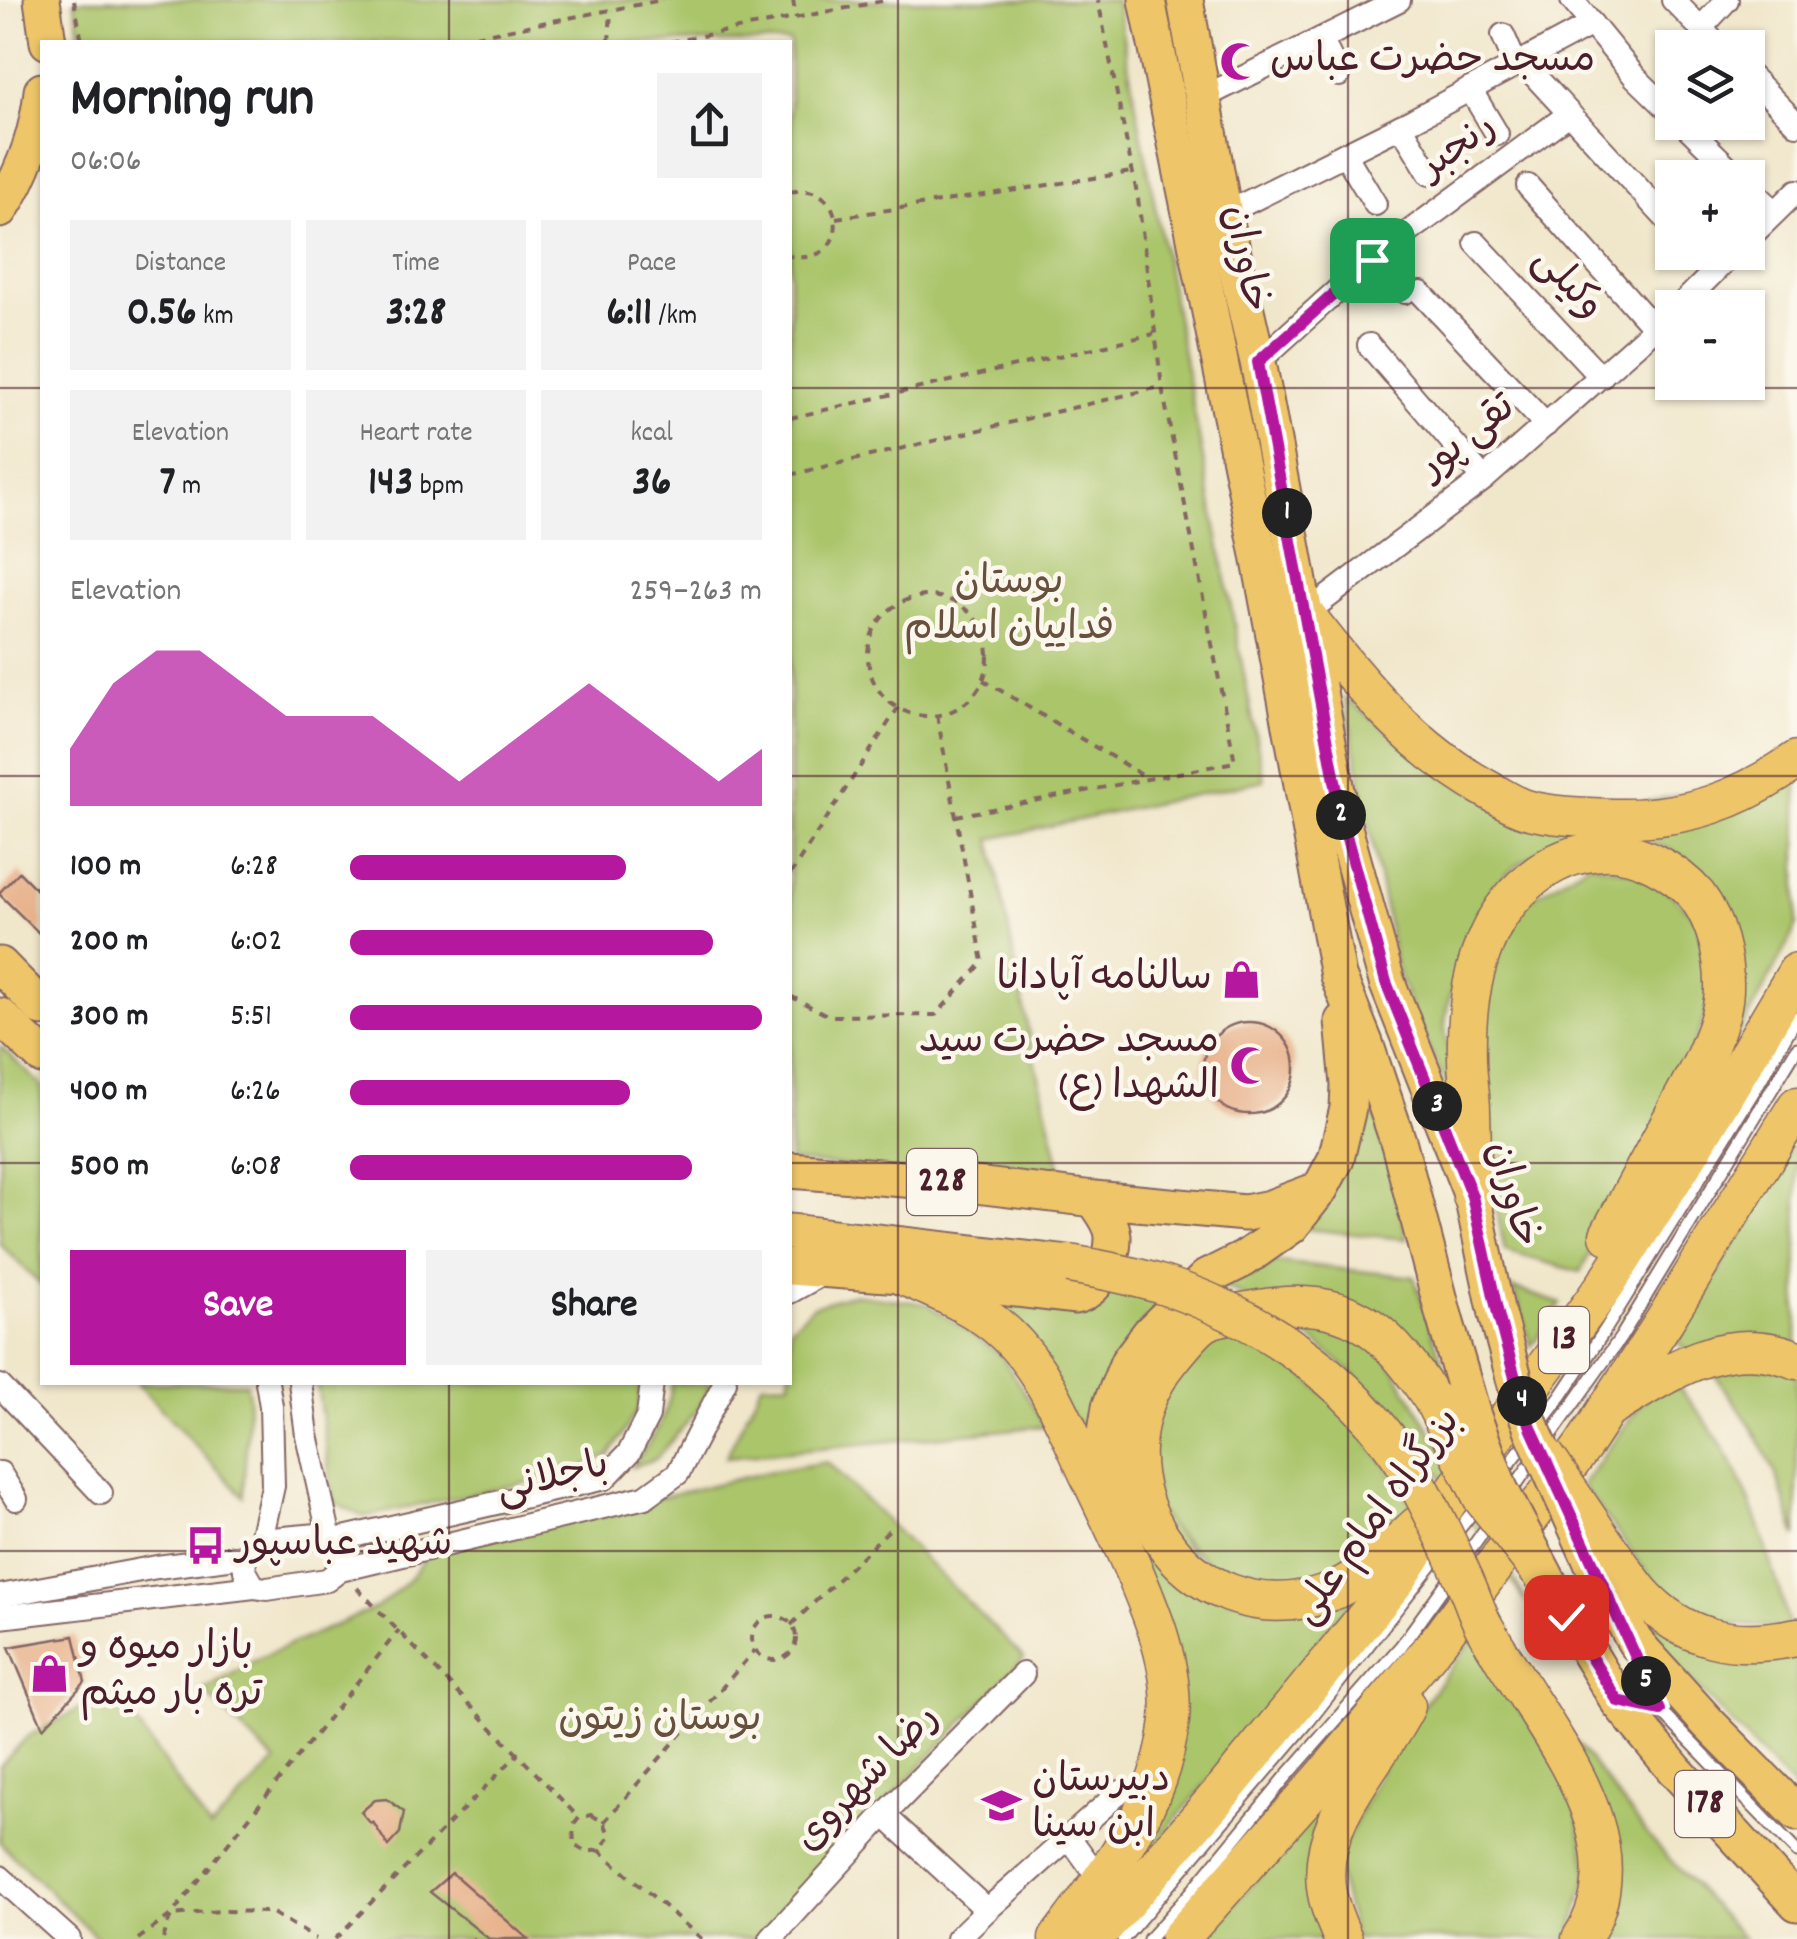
<!DOCTYPE html>
<meta charset="utf-8">
<style>
:root{--surface:#fff;--page:#f2f2f2;--text:#202124;--muted:#757577;--accent:#b5179e}
body{margin:0;font-family:Dekko,"Playpen Sans Arabic",sans-serif;background:var(--page);color:var(--text);height:100vh;display:flex;flex-direction:column;font-size:38px;white-space:nowrap}
*{box-sizing:border-box;margin:0}
p{font-size:32px;color:var(--muted)}
.icon{flex:none;width:55px;height:55px;fill:none;stroke:currentColor;stroke-width:2;stroke-linecap:round;stroke-linejoin:round}
.map{position:relative;flex:1;overflow:hidden}
.drawer{position:absolute;left:40px;top:40px;width:752px;height:1345px;display:flex;flex-direction:column;background:var(--surface);border-radius:0px;box-shadow:0 2px 8px #0004}
.drawer>*{flex:none}
.tools{position:absolute;left:1655px;top:30px;display:grid;gap:20px}
.tools a{display:grid;place-items:center;width:110px;height:110px;border-radius:0px;background:var(--surface);box-shadow:0 2px 8px #0004;font-size:50px}
.pin{position:absolute;display:grid;place-items:center;width:85px;height:85px;color:#fff;margin:-42px;border-radius:20px;box-shadow:0 5px 15px #0006}
.km{position:absolute;width:50px;height:50px;margin:-25px;border-radius:50%;background:#222;color:#fff;font-size:28px;line-height:50px;text-align:center}
.round{display:grid;place-items:center;flex:none;width:105px;height:105px;border-radius:0px;background:var(--page)}
.overview{display:flex;align-items:center;justify-content:space-between;height:170px;padding:0 30px}
h1{font-size:55px;font-weight:800;line-height:75px}
.figures{display:grid;grid-template-columns:repeat(3,1fr);gap:15px;height:170px;padding:10px 30px}
.figures div{display:grid;align-content:center;border-radius:0px;background:var(--page);text-align:center}
.figures b{font-size:42px;font-weight:800}
.figures small{font-size:28px;font-weight:400}
.figures p{font-size:28px}
.chart{height:280px;padding:20px 30px}
.chart p{display:flex;justify-content:space-between}
.chart svg{width:100%;height:180px;margin-top:10px;fill:var(--accent);opacity:.7}
.cta{display:flex;gap:20px;margin-top:auto;padding:20px 30px}
.cta a{flex:1;height:115px;border-radius:0px;background:var(--accent);color:#fff;font-size:40px;font-weight:800;line-height:115px;text-align:center}
.cta a+a{background:var(--page);color:var(--text)}
ul{padding:0 30px;list-style:none;font-size:32px}
li{display:grid;grid-template-columns:160px 120px 1fr;align-items:center;height:75px}
li i{height:25px;border-radius:12px;background:var(--accent)}
.map>svg:first-child{display:block}
.green{fill:#aac56b;stroke:#7a724b;stroke-width:2.5}
.building{fill:#e8b28c}
.lines{fill:none;stroke-linecap:round;stroke-linejoin:round}
.service-casing{stroke:#846563;stroke-width:15}
.minor-casing{stroke:#846563;stroke-width:26}
.primary-casing{stroke:#846563;stroke-width:39}
.trunk-casing{stroke:#846563;stroke-width:41}
.path{stroke:#846563;stroke-width:4;stroke-dasharray:8 8;stroke-linecap:butt}
.service{stroke:#fff;stroke-width:11}
.minor{stroke:#fff;stroke-width:22}
.primary{stroke:#eec569;stroke-width:35}
.trunk{stroke:#eec569;stroke-width:38}
.primary-bridge-casing{stroke:#846563;stroke-width:39;stroke-linecap:butt}
.trunk-bridge-casing{stroke:#846563;stroke-width:41;stroke-linecap:butt}
.primary-bridge{stroke:#eec569;stroke-width:35}
.trunk-bridge{stroke:#eec569;stroke-width:38}
.route-casing{stroke:#fff;stroke-width:20}
.route{stroke:#b5179e;stroke-width:12}
.grid{fill:none;stroke:#4a1f2b;stroke-width:2.5;stroke-opacity:0.55}
.labels{text-anchor:middle;dominant-baseline:central;stroke-width:9;stroke-linejoin:round;paint-order:stroke}
.shield{fill:#fbf7ec;stroke:#7f6065;stroke-width:2.5}
.shield-label{font-size:38px;font-weight:bold;fill:#4a1f2b}
.poi-label{font-size:40px;fill:#4a1f2b;stroke:#fbf7ec;text-anchor:start}
.street-label{font-size:40px;fill:#4a1f2b;stroke:#fbf7ec}
.park-label{font-size:40px;fill:#67513e;stroke:#fbf7ec}
</style>
<div class="map">
<svg width="1797" height="1939" viewBox="0 0 1797 1939">
<rect width="100%" height="100%" fill="#fbf7ec"/>
<filter id="ink" filterUnits="userSpaceOnUse"><feTurbulence type="fractalNoise" baseFrequency=".01" numOctaves="2"/><feDisplacementMap in="SourceGraphic" scale="20" xChannelSelector="R" yChannelSelector="G"/><feConvolveMatrix kernelMatrix="1 2 1 2 8 2 1 2 1" color-interpolation-filters="sRGB"/></filter>
<filter id="wash" filterUnits="userSpaceOnUse"><feTurbulence type="fractalNoise" baseFrequency=".0048" numOctaves="4" result="noise"/><feDisplacementMap in="SourceGraphic" scale="40" xChannelSelector="R" yChannelSelector="G"/><feGaussianBlur stdDeviation="2.25" result="paint"/><feColorMatrix in="noise" values="0 0 0 0 0 0 0 0 0 0 0 0 0 0 0 0 0 1.4 0 .05"/><feComposite in="paint" operator="in"/></filter>
<g filter="url(#wash)">
<rect width="100%" height="100%" fill="#f0e6ca"/>
<g class="green">
<polygon points="74,0 1116,0 1264,780 991,839 1029,1035 1065,1187 790,1161 790,42 82,42"/>
<path d="M 1345,698 L 1459,784 L 1541,822 L 1797,772 L 1797,925 L 1756,1004 L 1672,1150 L 1742,985 C 1742,911 1699,845 1621,835 C 1604,833 1585,832 1568,837 C 1549,843 1525,859 1509,872 C 1479,897 1448,984 1445,1024 C 1444,1033 1448,1044 1450,1054 C 1454,1076 1459,1098 1464,1121 L 1413,1014 L 1396,967 Z"/>
<polygon points="1590,862 1655,878 1699,921 1712,997 1672,1102 1580,1272 1505,1251 1494,1197 1480,1091 1477,1037 1509,912"/>
<polygon points="0,1046 42,1086 42,1286 0,1244"/>
<polygon points="1362,1089 1383,1133 1407,1239 1304,1229"/>
<polygon points="1797,1138 1797,1351 1689,1353 1677,1342"/>
<polygon points="1277,1262 1414,1277 1481,1482 1413,1357 1251,1300 1222,1286"/>
<polygon points="1106,1284 1168,1300 1095,1443 966,1292 1100,1310"/>
<polygon points="1513,1288 1561,1304 1531,1346"/>
<polygon points="853,1294 927,1304 1000,1354 1046,1426 726,1457 762,1383 790,1382 790,1327 813,1306"/>
<path d="M 1295,1312 L 1379,1343 L 1505,1558 L 1526,1603 C 1448,1489 1395,1387 1272,1313 Z"/>
<polygon points="1222,1321 1274,1351 1349,1413 1420,1514 1316,1588 1224,1579 1157,1514 1149,1426 1157,1400"/>
<path d="M 1706,1363 L 1797,1370 L 1797,1537 C 1789,1515 1783,1491 1774,1470 C 1756,1430 1732,1397 1706,1363 Z"/>
<path d="M 1665,1371 C 1683,1393 1702,1415 1718,1439 C 1753,1493 1773,1567 1790,1629 L 1682,1620 L 1582,1485 Z"/>
<polygon points="137,1383 246,1383 249,1396 243,1496"/>
<polygon points="317,1383 641,1383 639,1408 609,1456 558,1476 363,1517 333,1501"/>
<path d="M 672,1383 L 711,1383 L 698,1409 L 656,1459 L 632,1467 C 651,1441 669,1415 672,1383 Z"/>
<polygon points="827,1462 1024,1658 756,1939 98,1939 0,1843 0,1766 27,1737 86,1705 106,1690 140,1728 210,1829 276,1762 203,1691 259,1658 378,1607 407,1582 431,1551 767,1472"/>
<polygon points="1128,1474 1230,1600 1388,1560 1338,1617 1287,1685 1216,1772 1074,1939 1167,1781 1120,1497"/>
<polygon points="1638,1611 1797,1649 1797,1793 1664,1651"/>
<polygon points="1477,1634 1571,1789 1592,1860 1569,1939 1355,1939 1335,1862 1394,1742"/>
<polygon points="1392,1723 1334,1807 1332,1939 1204,1939"/>
<polygon points="1562,1724 1649,1837 1744,1939 1599,1939"/>
</g>
<g id="blocks">
<g class="building">
<polygon points="19,872 42,895 42,936 0,895 0,892"/>
<circle cx="1249" cy="1068" r="46"/>
<polygon points="74,1636 85,1682 43,1728 9,1647"/>
<polygon points="387,1799 404,1812 400,1833 388,1846 373,1822 371,1824 361,1812 375,1800"/>
<polygon points="452,1873 528,1939 489,1939 430,1892"/>
</g>
</g>
</g>
<g filter="url(#ink)">
<use href="#blocks" fill-opacity="0" stroke="#846563" stroke-width="2.5"/>
<g class="lines">
<defs>
<g id="service">
<polyline points="1501,1475 1562,1395 1607,1327 1757,1086 1797,1017"/>
<polyline points="1510,1493 1621,1337 1797,1048"/>
<polyline points="1464,1559 1491,1521"/>
<polyline points="1639,1666 1660,1710 1797,1852"/>
<polyline points="1123,1939 1309,1721 1478,1505"/>
<polyline points="1149,1939 1188,1896 1285,1778 1401,1646 1453,1574"/>
</g>
<g id="minor">
<polyline points="1572,0 1635,77 1672,113"/>
<polyline points="1673,0 1720,48"/>
<polyline points="1701,28 1727,0"/>
<polyline points="1503,35 1516,65"/>
<polyline points="1321,39 1339,75"/>
<polyline points="1522,62 1672,225"/>
<polyline points="1748,74 1797,124"/>
<polyline points="1470,89 1497,134"/>
<polyline points="1204,97 1399,0"/>
<polyline points="1682,122 1739,178"/>
<polyline points="1401,126 1430,174"/>
<polyline points="1345,154 1375,204"/>
<polyline points="1528,186 1656,330"/>
<polyline points="1748,186 1775,212"/>
<polyline points="1224,214 1413,120 1592,24"/>
<polyline points="1748,239 1797,191"/>
<polyline points="1476,243 1601,377"/>
<polyline points="1372,259 1405,292"/>
<polyline points="1421,293 1546,425"/>
<polyline points="1678,308 1734,252"/>
<polyline points="1369,345 1484,479"/>
<polyline points="1258,362 1372,259 1569,114"/>
<polyline points="1305,614 1484,479 1672,313"/>
<polyline points="790,1292 826,1272"/>
<polyline points="300,1382 307,1435 329,1534"/>
<polyline points="0,1386 101,1493"/>
<polyline points="0,1473 16,1499"/>
<polygon points="329,1534 343,1547 340,1570 327,1580 267,1589 254,1587 245,1571 244,1556 261,1540"/>
<polyline points="261,1540 273,1486 271,1406 267,1382"/>
<polyline points="335,1540 605,1478 629,1453 648,1416 652,1382"/>
<polyline points="340,1570 645,1497 678,1473 725,1382"/>
<polyline points="0,1596 157,1567 244,1556"/>
<polyline points="0,1617 254,1587"/>
<polyline points="884,1815 987,1910"/>
<polyline points="1069,1837 1090,1866"/>
<polyline points="0,1877 69,1939"/>
<polyline points="771,1939 884,1815 1023,1674"/>
<polyline points="957,1939 987,1910 1120,1792"/>
</g>
<g id="primary">
<polyline points="42,0 48,42"/>
<polyline points="1147,0 1258,550 1338,976 1365,1043 1399,1144 1444,1316"/>
<polyline points="1185,0 1224,214 1258,362 1286,510 1343,824 1387,982 1472,1196 1497,1314"/>
<path d="M 0,210 C 23,174 38,133 42,91"/>
<polyline points="0,965 42,1008"/>
<polyline points="0,1016 42,1056"/>
<polyline points="790,1170 967,1184 1094,1199 1245,1213 1270,1208 1318,1190"/>
<polyline points="790,1232 1069,1264"/>
<path d="M 790,1267 L 901,1275 L 1074,1296 C 1097,1292 1114,1259 1113,1236 C 1112,1222 1101,1210 1094,1199"/>
<polyline points="1113,1515 1106,1466 1105,1438 1110,1407 1128,1362 1150,1333 1206,1278 1244,1259 1291,1226 1320,1189 1336,1159 1348,1108 1349,1085 1343,1021"/>
<polyline points="1597,1574 1635,1642 1709,1724 1797,1813"/>
<polyline points="1567,1617 1618,1701 1675,1770 1797,1903"/>
</g>
<g id="trunk">
<path d="M 1305,614 C 1358,683 1414,751 1492,792 C 1503,798 1515,806 1526,809 C 1554,817 1590,817 1618,818 C 1688,819 1740,800 1797,760"/>
<path d="M 1472,1196 C 1472,1168 1472,1139 1471,1111 C 1471,1094 1467,1076 1467,1058 C 1466,1021 1470,980 1484,945 C 1503,896 1548,853 1603,851 C 1636,849 1676,871 1697,896 C 1716,921 1725,959 1724,990 C 1723,1015 1712,1040 1702,1063 L 1609,1235"/>
<path d="M 901,1275 C 938,1291 977,1306 1006,1334 C 1046,1371 1067,1429 1090,1477 C 1114,1527 1139,1578 1157,1630 C 1166,1658 1173,1690 1170,1720 C 1162,1805 1107,1873 1058,1939"/>
<path d="M 1613,1406 C 1671,1371 1727,1331 1797,1360"/>
<path d="M 1418,1525 C 1391,1549 1361,1581 1327,1593 C 1186,1642 1077,1473 1171,1359 C 1179,1349 1197,1326 1208,1321 C 1216,1316 1263,1308 1275,1307 C 1357,1298 1391,1337 1433,1400"/>
<path d="M 1612,1554 C 1621,1566 1630,1580 1640,1592 C 1683,1641 1736,1650 1797,1637"/>
<path d="M 1519,1683 C 1565,1757 1638,1853 1581,1939"/>
<polyline points="1093,1939 1228,1785 1398,1578 1456,1489 1606,1284 1689,1154 1797,972"/>
<polyline points="1179,1939 1321,1780 1439,1640 1583,1446 1665,1320 1797,1106"/>
<path d="M 1343,1939 C 1336,1922 1328,1905 1326,1887 C 1318,1816 1377,1765 1406,1706"/>
</g>
</defs>
<use href="#service" class="service-casing"/>
<use href="#minor" class="minor-casing"/>
<use href="#primary" class="primary-casing"/>
<use href="#trunk" class="trunk-casing"/>
<g class="path">
<polyline points="74,0 82,42"/>
<polyline points="793,0 796,18"/>
<polyline points="444,42 662,0"/>
<polyline points="609,42 611,10"/>
<polyline points="670,42 888,0"/>
<path d="M 790,192 C 850,178 852,269 790,256"/>
<polyline points="836,218 1132,172"/>
<polyline points="790,418 1154,334"/>
<polyline points="790,475 1160,387"/>
<circle cx="928" cy="656" r="60"/>
<polyline points="983,680 1147,778"/>
<polyline points="956,816 1235,762 1162,387 1138,199 1098,0"/>
<polyline points="790,875 898,708"/>
<polyline points="790,996 829,1016 936,1015 983,962 937,715"/>
<polyline points="357,1588 579,1818"/>
<circle cx="774" cy="1638" r="22"/>
<polyline points="791,1625 892,1527"/>
<polygon points="591,1815 604,1822 610,1837 599,1850 586,1852 574,1845 573,1826 579,1818"/>
<polyline points="604,1822 755,1650"/>
<polyline points="599,1850 702,1939"/>
<polyline points="138,1939 171,1915 399,1630"/>
<polyline points="163,1939 171,1915 221,1911 271,1912 316,1939"/>
<polyline points="335,1939 518,1754"/>
<polyline points="472,1939 475,1939"/>
</g>
<use href="#service" class="service"/>
<use href="#minor" class="minor"/>
<use href="#primary" class="primary"/>
<use href="#trunk" class="trunk"/>
<defs>
<g id="primary-bridge">
<polyline points="1497,1314 1517,1389 1532,1429 1597,1574"/>
<polyline points="1444,1316 1473,1416 1500,1489 1567,1617"/>
</g>
<g id="trunk-bridge">
<path d="M 1069,1264 C 1099,1269 1130,1275 1159,1284 C 1269,1318 1367,1390 1422,1492 C 1436,1519 1450,1547 1462,1575 C 1470,1591 1475,1609 1483,1625 C 1494,1645 1507,1664 1519,1683"/>
<polyline points="1433,1400 1483,1499 1543,1575"/>
<polyline points="1545,1456 1612,1554"/>
</g>
</defs>
<use href="#primary-bridge" class="primary-bridge-casing"/>
<use href="#trunk-bridge" class="trunk-bridge-casing"/>
<use href="#primary-bridge" class="primary-bridge"/>
<use href="#trunk-bridge" class="trunk-bridge"/>
</g>
</g>
<g class="lines" filter="url(#ink)">
<defs>
<polyline id="route" points="1372,260 1258,362 1343,824 1386,982 1472,1196 1498,1314 1518,1389 1532,1430 1660,1710 1618,1701 1566,1617"/>
</defs>
<use href="#route" class="route-casing"/>
<use href="#route" class="route"/>
</g>
<path class="grid" d="M 449,0 L 449,42M 898,0 L 898,1939M 1348,0 L 1348,1939M 0,388 L 42,388M 790,388 L 1797,388M 0,776 L 42,776M 790,776 L 1797,776M 0,1163 L 42,1163M 790,1163 L 1797,1163M 449,1382 L 449,1939M 0,1551 L 1797,1551"/>
<defs>
<symbol id="mosque-bare" viewBox="-9 -9 18 18"><path d="M3.5-4.9A6 6 0 1 0 3.5 4.9A5 5 0 1 1 3.5-4.9Z" fill="#b5179e" stroke="#fbf7ec" stroke-width="2.5" paint-order="stroke"/></symbol>
<symbol id="shop-bare" viewBox="-9 -9 18 18"><path d="M-5-2.5h2.3a2.7 3.5 0 0 1 5.4 0H5L5.5 6h-11ZM-1.5-2.5h3a1.5 2.3 0 0 0-3 0Z" fill="#b5179e" stroke="#fbf7ec" stroke-width="2.5" paint-order="stroke"/></symbol>
<symbol id="bus-bare" viewBox="-9 -9 18 18"><path d="M-5-6H5V4H4V6H2V4H-2V6H-4V4H-5ZM-3.5-4V0h7V-4ZM-3.5 1.2v1.5H-2V1.2ZM2 1.2v1.5H3.5V1.2Z" fill="#b5179e" stroke="#fbf7ec" stroke-width="2.5" paint-order="stroke"/></symbol>
<symbol id="school-bare" viewBox="-9 -9 18 18"><path d="M0-5L7-2L0 1L-7-2ZM-4 1L0 2.5L4 1V4Q0 6-4 4Z" fill="#b5179e" stroke="#fbf7ec" stroke-width="2.5" paint-order="stroke"/></symbol>
</defs>
<g fill-rule="evenodd">
<use href="#mosque-bare" x="1212" y="34" width="55" height="55"/>
<use href="#shop-bare" x="1214" y="952" width="55" height="55"/>
<use href="#mosque-bare" x="1222" y="1038" width="55" height="55"/>
<use href="#bus-bare" x="178" y="1518" width="55" height="55"/>
<use href="#shop-bare" x="22" y="1646" width="55" height="55"/>
<use href="#school-bare" x="974" y="1778" width="55" height="55"/>
</g>
<g class="labels">
<g class="shield">
<rect x="907" y="1149" width="70" height="66" rx="8"/>
<rect x="1539" y="1307" width="50" height="66" rx="8"/>
<rect x="1675" y="1771" width="60" height="66" rx="8"/>
</g>
<g class="shield-label">
<text x="942" y="1182">228</text>
<text x="1564" y="1340">13</text>
<text x="1705" y="1804">178</text>
</g>
<g class="poi-label">
<text x="1270" y="62">مسجد حضرت عباس</text>
<text x="1212" y="980" text-anchor="end">سالنامه آپادانا</text>
<text x="1219" y="1043" text-anchor="end">مسجد حضرت سید<tspan x="1219" dy="46">الشهدا (ع)</tspan></text>
<text x="236" y="1546">شهید عباسپور</text>
<text x="80" y="1650">بازار میوه و<tspan x="80" dy="46">تره بار میثم</tspan></text>
<text x="1032" y="1782">دبیرستان<tspan x="1032" dy="46">ابن سینا</tspan></text>
</g>
<g class="street-label">
<text transform="translate(1459 149) rotate(-36)">رنجبر</text>
<text transform="translate(1243 259) rotate(79)">خاوران</text>
<text transform="translate(1566 285) rotate(47)">وکیلی</text>
<text transform="translate(1469 439) rotate(-39)">تقی پور</text>
<text transform="translate(1510 1195) rotate(74)">خاوران</text>
<text transform="translate(553 1480) rotate(-14)">باجلانی</text>
<text transform="translate(1379 1518) rotate(-54)">بزرگراه امام علی</text>
<text transform="translate(869 1780) rotate(-46)">رضا شهروی</text>
</g>
<g class="park-label">
<text x="1009" y="584">بوستان<tspan x="1009" dy="46">فداییان اسلام</tspan></text>
<text x="660" y="1721">بوستان زیتون</text>
</g>
</g>
</svg>
<div class="tools">
<a><svg class="icon" aria-label="layers" viewBox="0 0 24 24"><path d="M12 4l9 5-9 5-9-5zM3 14l9 5 9-5"/></svg></a>
<a>+</a>
<a>−</a>
</div>
<div class="pin" style="left:1372px;top:260px;background:#1e9e55"><svg class="icon" aria-label="arrive" viewBox="0 0 24 24"><path d="M6 21V4h12l-3 4 3 4H6"/></svg></div>
<div class="pin" style="left:1566px;top:1617px;background:#d93025"><svg class="icon" aria-label="check" viewBox="0 0 24 24"><path d="M5 12l5 5 9-10"/></svg></div>
<b class="km" style="left:1287px;top:513px">1</b>
<b class="km" style="left:1341px;top:815px">2</b>
<b class="km" style="left:1437px;top:1106px">3</b>
<b class="km" style="left:1522px;top:1401px">4</b>
<b class="km" style="left:1646px;top:1681px">5</b>
<section class="drawer">
<div class="overview"><div><h1>Morning run</h1><p>06:06</p></div><a class="round"><svg class="icon" aria-label="share" viewBox="0 0 24 24"><path d="M12 15V3M7 8l5-5 5 5M5 13v7h14v-7"/></svg></a></div>
<div class="figures">
<div><p>Distance</p><b>0.56<small> km</small></b></div>
<div><p>Time</p><b>3:28</b></div>
<div><p>Pace</p><b>6:11<small> /km</small></b></div>
</div>
<div class="figures">
<div><p>Elevation</p><b>7<small> m</small></b></div>
<div><p>Heart rate</p><b>143<small> bpm</small></b></div>
<div><p>kcal</p><b>36</b></div>
</div>
<div class="chart"><p><span>Elevation</span>259–263 m</p>
<svg viewBox="0 0 160 44" preserveAspectRatio="none"><path d="M0 44V30L10 14L20 6L30 6L40 14L50 22L60 22L70 22L80 30L90 38L100 30L110 22L120 14L130 22L140 30L150 38L160 30V44z"/></svg>
</div>
<ul>
<li><b>100 m</b>6:28<i style="width:67%"></i></li>
<li><b>200 m</b>6:02<i style="width:88%"></i></li>
<li><b>300 m</b>5:51<i style="width:100%"></i></li>
<li><b>400 m</b>6:26<i style="width:68%"></i></li>
<li><b>500 m</b>6:08<i style="width:83%"></i></li>
</ul>
<div class="cta"><a>Save</a><a>Share</a></div>
</section>
</div>
